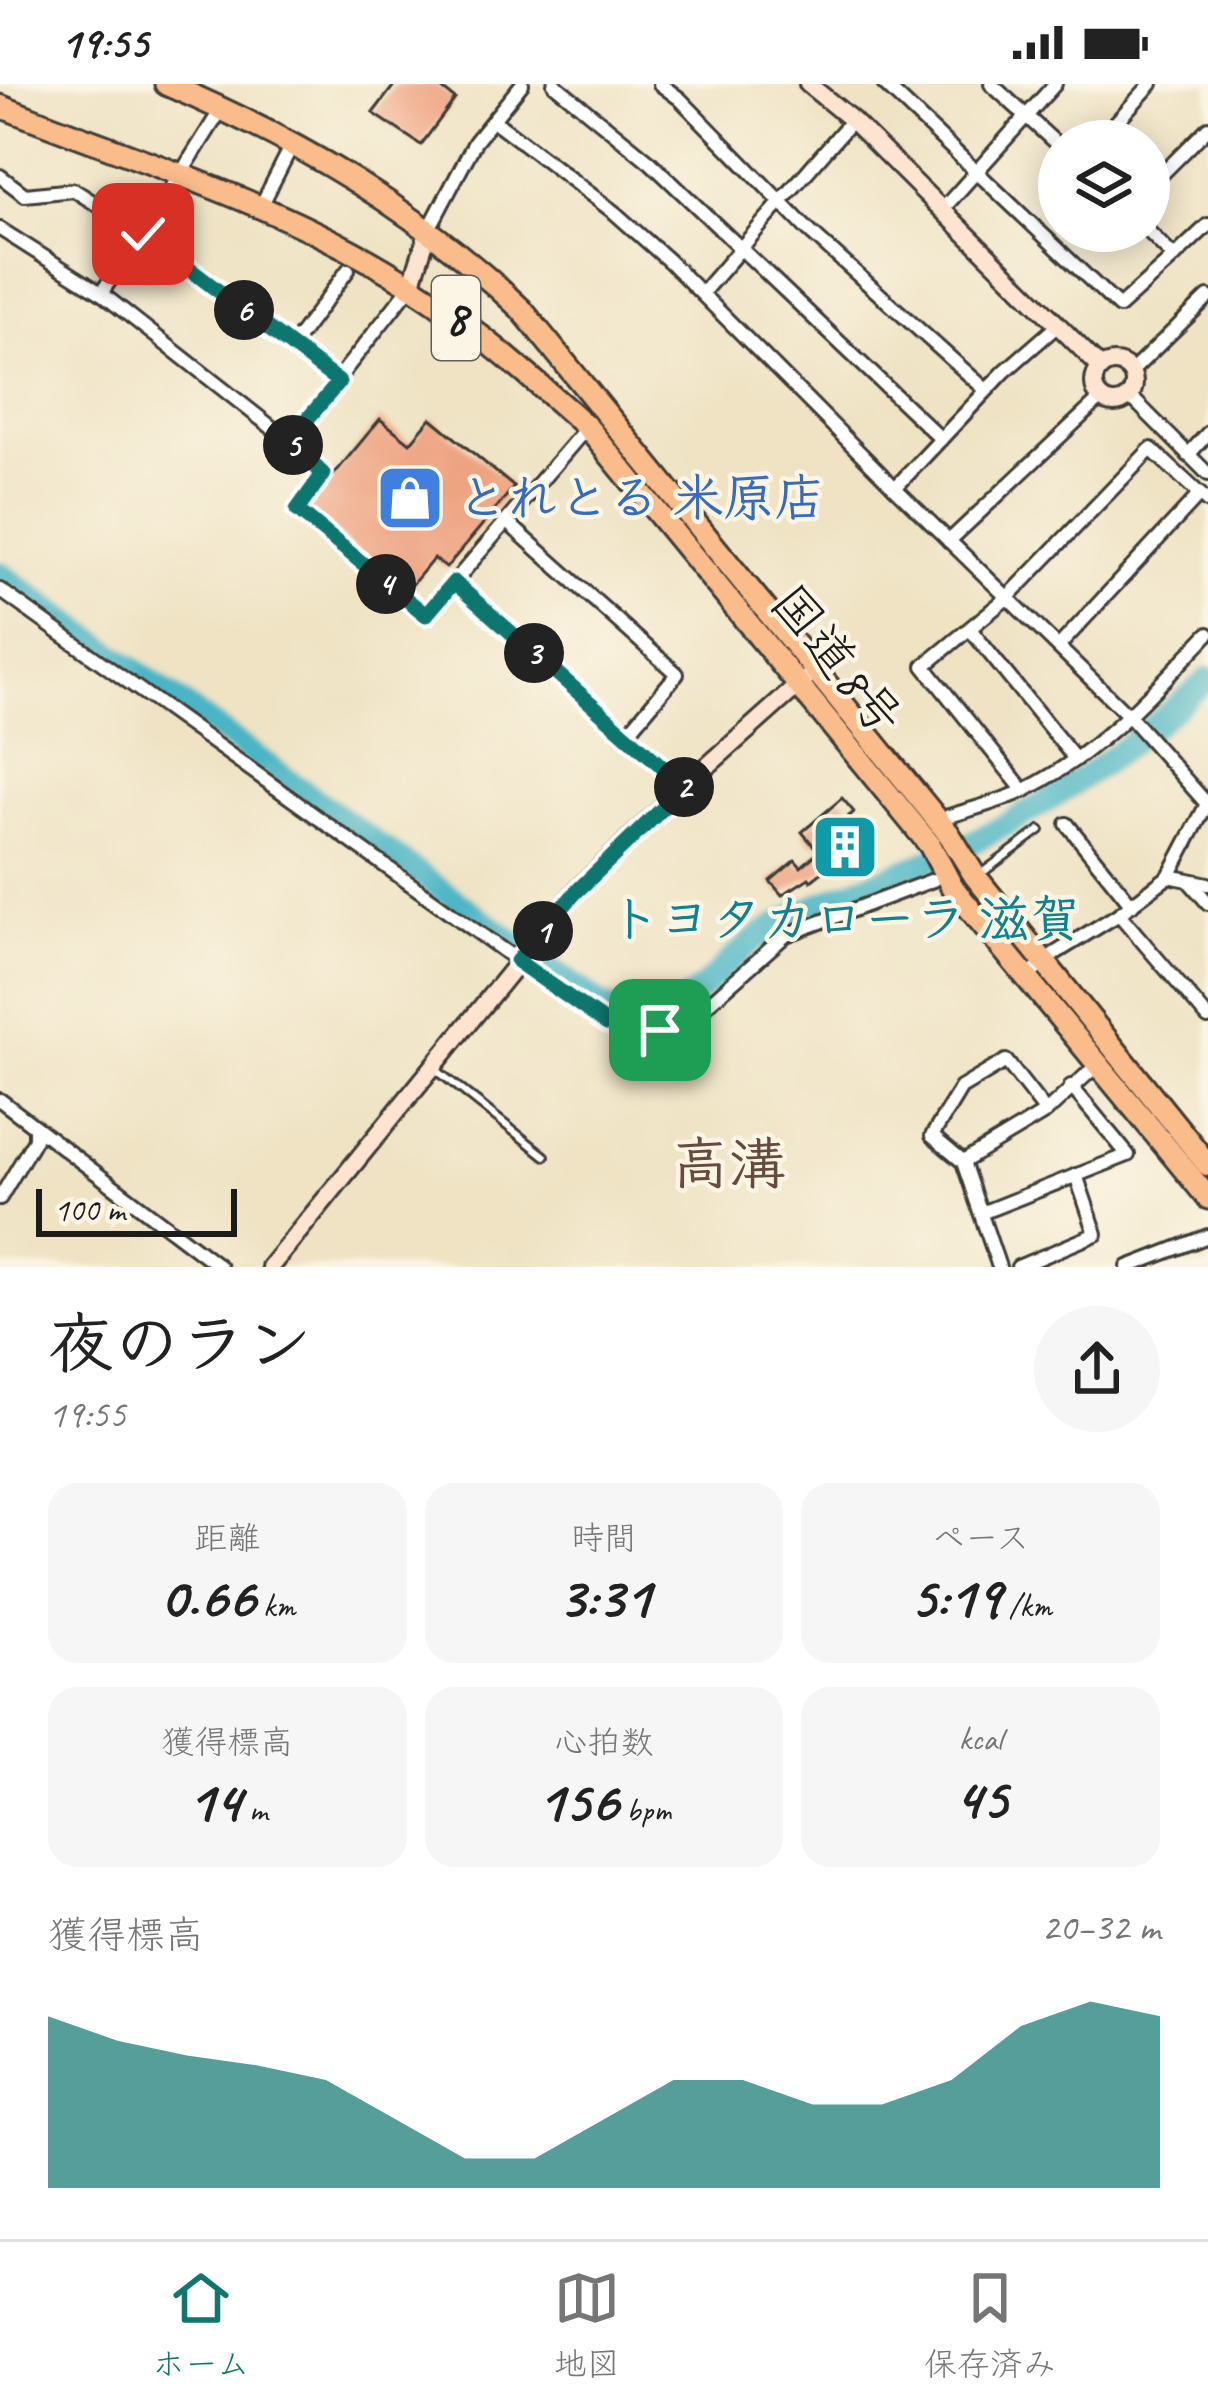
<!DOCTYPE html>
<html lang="ja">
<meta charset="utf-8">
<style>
:root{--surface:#fff;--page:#f6f6f6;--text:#222;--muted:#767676;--line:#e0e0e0;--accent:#0f766e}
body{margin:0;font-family:Caveat,"Klee One",sans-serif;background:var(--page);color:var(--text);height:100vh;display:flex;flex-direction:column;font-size:45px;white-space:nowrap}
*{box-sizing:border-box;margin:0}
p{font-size:39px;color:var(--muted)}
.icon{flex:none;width:66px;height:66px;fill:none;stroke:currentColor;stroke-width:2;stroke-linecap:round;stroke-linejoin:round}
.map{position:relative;height:1183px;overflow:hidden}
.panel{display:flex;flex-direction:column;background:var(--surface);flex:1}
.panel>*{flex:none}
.tools{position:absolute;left:1038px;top:36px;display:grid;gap:24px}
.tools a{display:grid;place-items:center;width:132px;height:132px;border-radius:50%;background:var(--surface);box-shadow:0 6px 30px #0003;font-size:60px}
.scale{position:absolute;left:36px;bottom:30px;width:201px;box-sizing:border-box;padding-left:12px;border:6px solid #1c1c1c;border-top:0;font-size:33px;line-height:42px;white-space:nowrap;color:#1c1c1c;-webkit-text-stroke:9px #fcf5e5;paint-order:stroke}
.pin{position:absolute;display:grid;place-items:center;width:102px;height:102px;color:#fff;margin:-51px;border-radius:24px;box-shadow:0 6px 18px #0006}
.km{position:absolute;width:60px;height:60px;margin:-30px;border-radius:50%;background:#222;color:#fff;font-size:33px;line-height:60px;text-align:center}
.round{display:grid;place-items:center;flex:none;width:126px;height:126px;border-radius:63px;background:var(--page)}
.head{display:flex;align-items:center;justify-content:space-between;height:204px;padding:0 48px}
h1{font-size:66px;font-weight:800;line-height:90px}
.metrics{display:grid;grid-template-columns:repeat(3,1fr);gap:18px;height:204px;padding:12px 48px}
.metrics div{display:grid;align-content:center;border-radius:30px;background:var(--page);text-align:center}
.metrics b{font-size:60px;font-weight:800}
.metrics small{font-size:33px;font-weight:400}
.metrics p{font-size:33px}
.chart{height:336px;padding:24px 48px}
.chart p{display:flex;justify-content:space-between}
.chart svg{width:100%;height:216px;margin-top:12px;fill:var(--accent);opacity:.7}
.status{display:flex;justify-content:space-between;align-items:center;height:84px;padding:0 60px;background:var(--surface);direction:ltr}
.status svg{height:33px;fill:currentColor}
.tabs{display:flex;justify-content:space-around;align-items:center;height:168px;border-top:3px solid var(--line);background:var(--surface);font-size:33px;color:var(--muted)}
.tabs a{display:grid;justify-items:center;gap:6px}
.tabs .active{color:var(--accent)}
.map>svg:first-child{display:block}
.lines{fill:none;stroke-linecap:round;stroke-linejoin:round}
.river{stroke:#49b5c5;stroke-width:24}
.building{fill:#eea280}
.lane-casing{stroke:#3c3a35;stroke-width:12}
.street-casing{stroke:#3c3a35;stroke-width:18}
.secondary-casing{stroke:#3c3a35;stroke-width:22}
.highway-casing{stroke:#3c3a35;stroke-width:27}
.lane{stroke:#fff;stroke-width:6}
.street{stroke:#fff;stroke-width:12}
.secondary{stroke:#fde4d1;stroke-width:16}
.highway{stroke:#fabc8b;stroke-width:21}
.route-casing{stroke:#fff;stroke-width:24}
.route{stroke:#0f766e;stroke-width:15}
.labels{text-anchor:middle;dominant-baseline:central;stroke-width:9;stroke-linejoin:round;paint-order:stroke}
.shield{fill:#fcf5e5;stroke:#5f5d58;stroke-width:3}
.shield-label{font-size:48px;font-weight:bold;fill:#1c1c1c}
.shop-label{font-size:51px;font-weight:bold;fill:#366cbe;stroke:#fcf5e5;text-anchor:start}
.street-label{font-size:51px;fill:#1c1c1c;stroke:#fcf5e5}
.culture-label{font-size:51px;font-weight:bold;fill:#0d838f;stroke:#fcf5e5}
.quarter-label{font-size:57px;font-weight:bold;fill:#664b3f;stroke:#fcf5e5}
</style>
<div class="status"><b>19:55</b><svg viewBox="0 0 49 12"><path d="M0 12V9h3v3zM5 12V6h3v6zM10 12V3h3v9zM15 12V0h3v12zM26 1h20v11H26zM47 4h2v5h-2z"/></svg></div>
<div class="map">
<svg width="1208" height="1183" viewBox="0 0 1208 1183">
<rect width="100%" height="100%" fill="#fcf5e5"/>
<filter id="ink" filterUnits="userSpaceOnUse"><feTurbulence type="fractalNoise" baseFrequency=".00833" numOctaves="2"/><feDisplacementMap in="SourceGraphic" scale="24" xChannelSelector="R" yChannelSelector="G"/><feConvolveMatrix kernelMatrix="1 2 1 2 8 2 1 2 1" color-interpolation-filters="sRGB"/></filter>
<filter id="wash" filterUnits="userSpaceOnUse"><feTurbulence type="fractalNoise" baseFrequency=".004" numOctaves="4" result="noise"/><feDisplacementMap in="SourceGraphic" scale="48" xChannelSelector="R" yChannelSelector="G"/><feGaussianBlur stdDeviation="2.7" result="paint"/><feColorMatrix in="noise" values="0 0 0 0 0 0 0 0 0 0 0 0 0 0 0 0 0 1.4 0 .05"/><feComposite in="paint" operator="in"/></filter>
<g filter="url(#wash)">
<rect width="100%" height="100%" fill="#efe3c4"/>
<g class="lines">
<path class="river" d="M 0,489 L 604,923 C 691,952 710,880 774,843 C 830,811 907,788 968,760 C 1057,718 1135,660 1208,595"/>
</g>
<g id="blocks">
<g class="building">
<polygon points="395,0 436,0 455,15 421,61 373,29"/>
<polygon points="431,334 514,403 446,484 434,474 406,508 306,424 380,335 410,359"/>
<polygon points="842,714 854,728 849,732 874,759 834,786 830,782 811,797 809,794 782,811 770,797 795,776 801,783 823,764 818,758 814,762 802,748"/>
</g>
</g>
</g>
<g filter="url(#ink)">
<use href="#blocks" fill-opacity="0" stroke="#3c3a35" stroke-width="3"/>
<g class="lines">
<defs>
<g id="lane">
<polyline points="986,786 1040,746"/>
<polyline points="434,984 545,1072"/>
</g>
<g id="street">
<polyline points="554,0 650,78 941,355"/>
<polyline points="660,0 680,15 808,146 986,306"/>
<polyline points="884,0 1119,223 1174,173"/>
<polyline points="991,0 1059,62"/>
<polyline points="493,36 615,129 669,177 895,404 1130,633 1207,720 1169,792 1208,800"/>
<polyline points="1099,57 1151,0"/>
<polyline points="0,92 25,111 74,106 143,150 339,298"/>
<polyline points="1149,103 1208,44"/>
<polyline points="260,124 293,59"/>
<polyline points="942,126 1055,0"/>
<polyline points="0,145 101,209 289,357 324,390 297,426 426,531 587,343"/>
<polyline points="429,145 475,58 522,0"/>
<polyline points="1148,147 1174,173 1208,141"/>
<polyline points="101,209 143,150 222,24"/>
<polyline points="702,209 852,36"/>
<polyline points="292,262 348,186"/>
<polyline points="1131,288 1208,213"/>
<polyline points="1130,312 1208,390"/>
<polyline points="289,357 411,202"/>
<polyline points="1188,371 1208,349"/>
<polyline points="895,404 1004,288 1058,241"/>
<polyline points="507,438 677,590 626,651"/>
<polyline points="949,457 1101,314"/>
<polyline points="454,498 685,702"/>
<polyline points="0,506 606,940 660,946 693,933 786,851 933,796"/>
<polyline points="970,545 1075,675"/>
<polyline points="1059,562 1200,410"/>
<polyline points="1024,707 924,582 1008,513 1151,365 1208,418"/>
<path d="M 937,736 C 966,726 999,719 1025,706 C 1099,669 1153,608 1208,550"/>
<polyline points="1067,740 1132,821"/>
<polyline points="1169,792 1119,830 1208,934"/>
<polyline points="1189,797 1208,819"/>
<polyline points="1026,894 1054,870 1119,830"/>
<polyline points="0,1016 220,1183"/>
<polyline points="963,1078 1046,1028 1097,981"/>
<polyline points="0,1114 35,1055 35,1043"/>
<polyline points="981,1129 1128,1071 1071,1002"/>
<polyline points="999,1183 963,1078 932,1052 961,1004 1006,977 1046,1028"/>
<polyline points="1018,1183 1096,1150 1076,1091"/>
<polyline points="1128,1183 1208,1152"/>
</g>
<g id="secondary">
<polyline points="808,0 852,36 1101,284"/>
<polyline points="411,202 429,145"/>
<circle cx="1114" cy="299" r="20"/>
<polyline points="270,1183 576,807 685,702 805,595"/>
</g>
<g id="highway">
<path d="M 166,0 C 299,57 416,125 521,225 L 949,750 L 975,792 L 1208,1081"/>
<path d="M 0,22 C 138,77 288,122 414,204 C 476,244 531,294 587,343 L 930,761 L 952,803 L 1208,1114"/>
</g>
</defs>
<use href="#lane" class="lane-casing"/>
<use href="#street" class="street-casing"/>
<use href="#secondary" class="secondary-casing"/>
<use href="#highway" class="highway-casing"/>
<use href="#lane" class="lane"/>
<use href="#street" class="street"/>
<use href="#secondary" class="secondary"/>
<use href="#highway" class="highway"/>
</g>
</g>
<g class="lines" filter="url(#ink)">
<defs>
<polyline id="route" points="143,150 339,298 289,357 323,390 297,426 426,531 454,498 685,703 576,808 517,877 607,940 660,946"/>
</defs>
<use href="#route" class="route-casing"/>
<use href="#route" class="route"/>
</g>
<defs>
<symbol id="shop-square" viewBox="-11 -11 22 22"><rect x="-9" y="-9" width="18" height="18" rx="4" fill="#3f7fe0" stroke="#fcf5e5"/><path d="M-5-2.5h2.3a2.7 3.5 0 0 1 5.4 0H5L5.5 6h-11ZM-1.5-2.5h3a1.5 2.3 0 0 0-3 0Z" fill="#fff"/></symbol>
<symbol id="building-square" viewBox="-11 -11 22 22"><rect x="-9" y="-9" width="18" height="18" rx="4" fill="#0f9aa8" stroke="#fcf5e5"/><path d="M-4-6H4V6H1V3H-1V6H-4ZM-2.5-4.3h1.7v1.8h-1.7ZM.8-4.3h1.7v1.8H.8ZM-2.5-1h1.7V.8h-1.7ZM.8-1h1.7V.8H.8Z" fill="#fff"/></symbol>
</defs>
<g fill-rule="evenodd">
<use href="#shop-square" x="372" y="376" width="76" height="76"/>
<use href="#building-square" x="807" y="725" width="76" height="76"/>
</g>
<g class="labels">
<rect class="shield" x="432" y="192" width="48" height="84" rx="9"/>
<g class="shield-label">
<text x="456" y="234">8</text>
</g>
<g class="shop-label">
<text x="456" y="414">とれとる 米原店</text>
</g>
<g class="street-label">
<text transform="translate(837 576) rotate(51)">国道8号</text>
</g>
<g class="culture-label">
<text x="845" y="835">トヨタカローラ 滋賀</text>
</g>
<g class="quarter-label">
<text x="729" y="1080">高溝</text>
</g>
</g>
</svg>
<div class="tools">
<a><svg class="icon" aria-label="layers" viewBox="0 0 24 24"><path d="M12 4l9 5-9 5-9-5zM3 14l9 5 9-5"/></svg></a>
</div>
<div class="scale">100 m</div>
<div class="pin" style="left:660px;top:946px;background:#1e9e55"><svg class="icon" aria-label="arrive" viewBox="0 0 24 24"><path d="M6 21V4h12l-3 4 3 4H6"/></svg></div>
<div class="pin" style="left:143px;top:150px;background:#d93025"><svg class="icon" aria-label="check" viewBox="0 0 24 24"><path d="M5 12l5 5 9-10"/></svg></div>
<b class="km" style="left:543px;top:847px">1</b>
<b class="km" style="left:684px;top:703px">2</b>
<b class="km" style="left:534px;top:569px">3</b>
<b class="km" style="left:386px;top:500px">4</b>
<b class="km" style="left:293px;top:361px">5</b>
<b class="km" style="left:244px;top:226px">6</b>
</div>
<section class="panel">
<div class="head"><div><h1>夜のラン</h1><p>19:55</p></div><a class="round"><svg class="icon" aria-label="share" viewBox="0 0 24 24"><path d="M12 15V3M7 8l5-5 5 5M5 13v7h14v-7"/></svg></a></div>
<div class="metrics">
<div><p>距離</p><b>0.66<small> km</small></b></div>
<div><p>時間</p><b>3:31</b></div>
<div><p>ペース</p><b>5:19<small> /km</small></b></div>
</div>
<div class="metrics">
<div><p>獲得標高</p><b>14<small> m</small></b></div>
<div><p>心拍数</p><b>156<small> bpm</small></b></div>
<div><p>kcal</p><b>45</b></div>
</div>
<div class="chart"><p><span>獲得標高</span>20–32 m</p>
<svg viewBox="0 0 160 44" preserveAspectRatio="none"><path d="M0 44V9L10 14L20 17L30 19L40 22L50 30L60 38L70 38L80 30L90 22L100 22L110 27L120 27L130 22L140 11L150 6L160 9V44z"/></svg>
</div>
</section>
<nav class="tabs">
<a class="active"><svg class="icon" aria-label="home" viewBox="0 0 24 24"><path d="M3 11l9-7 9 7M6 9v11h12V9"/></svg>ホーム</a>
<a><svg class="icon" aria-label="map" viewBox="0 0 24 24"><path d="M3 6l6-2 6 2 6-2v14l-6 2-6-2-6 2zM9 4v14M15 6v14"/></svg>地図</a>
<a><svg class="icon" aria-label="saved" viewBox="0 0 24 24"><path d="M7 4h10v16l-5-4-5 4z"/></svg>保存済み</a>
</nav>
